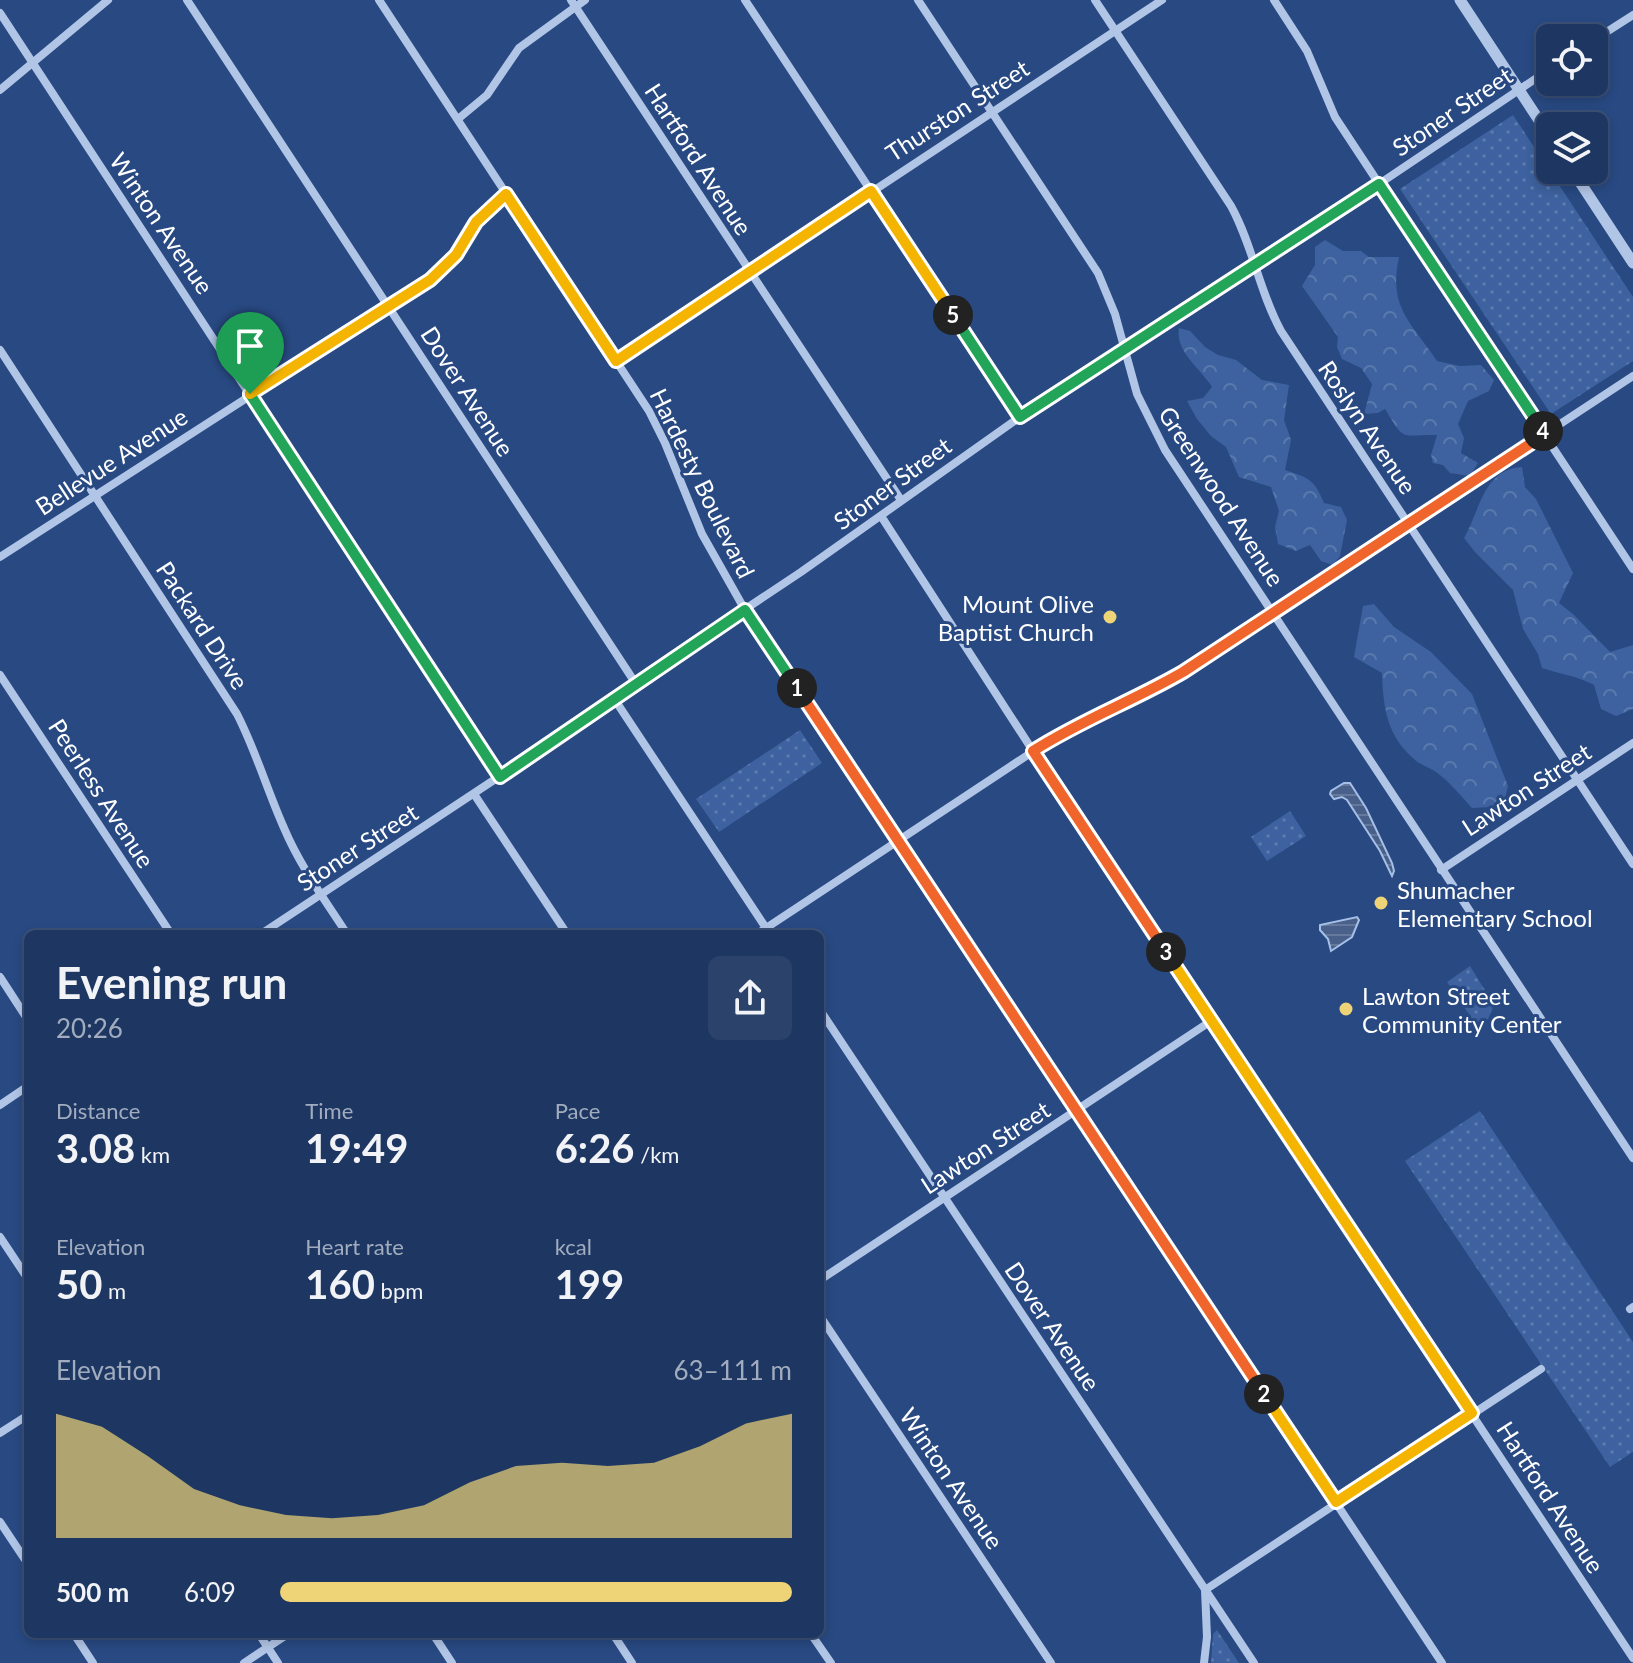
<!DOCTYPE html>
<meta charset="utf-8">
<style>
:root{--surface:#1e3762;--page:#2b426b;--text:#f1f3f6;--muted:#a1acbe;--line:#3c5177;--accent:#eed477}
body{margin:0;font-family:Lato,sans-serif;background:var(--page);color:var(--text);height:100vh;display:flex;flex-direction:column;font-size:30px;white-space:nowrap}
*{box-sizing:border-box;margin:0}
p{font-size:26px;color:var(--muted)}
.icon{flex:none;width:44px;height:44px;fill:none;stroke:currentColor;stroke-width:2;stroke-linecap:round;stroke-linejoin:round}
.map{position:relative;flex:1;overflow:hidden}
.side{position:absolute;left:24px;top:930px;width:800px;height:708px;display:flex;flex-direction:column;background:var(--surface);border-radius:12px;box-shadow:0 4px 12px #0003,0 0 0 2px var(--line)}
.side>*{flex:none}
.buttons{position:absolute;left:1536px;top:24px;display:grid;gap:16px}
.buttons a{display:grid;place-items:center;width:72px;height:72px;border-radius:12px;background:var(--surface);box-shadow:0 4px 12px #0003,0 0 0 2px var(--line);font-size:40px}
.pin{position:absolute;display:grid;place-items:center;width:68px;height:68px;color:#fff;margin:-82px -34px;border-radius:50% 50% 50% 0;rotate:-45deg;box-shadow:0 0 8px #0007}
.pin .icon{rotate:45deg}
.km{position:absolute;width:40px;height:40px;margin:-20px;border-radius:50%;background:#222;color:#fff;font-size:22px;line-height:40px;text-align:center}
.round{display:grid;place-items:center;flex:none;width:84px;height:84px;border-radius:12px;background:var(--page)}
.headline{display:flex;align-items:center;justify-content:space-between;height:136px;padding:0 32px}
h1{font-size:44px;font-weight:700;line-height:60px}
.metrics{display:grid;grid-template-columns:repeat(3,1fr);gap:12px;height:136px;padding:8px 32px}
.metrics div{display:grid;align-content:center}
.metrics b{font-size:40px;font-weight:700}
.metrics small{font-size:22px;font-weight:400}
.metrics p{font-size:22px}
.chart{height:224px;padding:16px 32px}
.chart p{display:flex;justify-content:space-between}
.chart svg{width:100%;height:144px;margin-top:8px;fill:var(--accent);opacity:.7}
ul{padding:0 32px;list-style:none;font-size:26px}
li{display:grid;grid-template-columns:128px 96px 1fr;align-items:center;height:60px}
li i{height:20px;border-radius:10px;background:var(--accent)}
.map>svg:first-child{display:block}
.forest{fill:url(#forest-crowns)}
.park{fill:url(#park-dots)}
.water{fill:url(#water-rules);stroke:#a6bfe7;stroke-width:2}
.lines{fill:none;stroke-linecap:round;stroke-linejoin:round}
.minor{stroke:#b1c5e6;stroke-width:8}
.tertiary{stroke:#b1c5e6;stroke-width:11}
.split-1-casing{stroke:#fff;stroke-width:16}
.split-2-casing{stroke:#fff;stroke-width:16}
.split-3-casing{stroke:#fff;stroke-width:16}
.split-4-casing{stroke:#fff;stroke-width:16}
.split-5-casing{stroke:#fff;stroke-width:16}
.split-6-casing{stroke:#fff;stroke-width:16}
.split-1{stroke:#22a559;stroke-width:10}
.split-2{stroke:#f0652b;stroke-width:10}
.split-3{stroke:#f5b400;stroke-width:10}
.split-4{stroke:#f0652b;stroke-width:10}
.split-5{stroke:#22a559;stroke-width:10}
.split-6{stroke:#f5b400;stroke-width:10}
.poi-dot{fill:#eed477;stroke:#284982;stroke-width:3}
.labels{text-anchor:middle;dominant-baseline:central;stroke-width:6;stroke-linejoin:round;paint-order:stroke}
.street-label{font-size:24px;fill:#fff;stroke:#284982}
.poi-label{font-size:24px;fill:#fff;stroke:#284982;text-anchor:start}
</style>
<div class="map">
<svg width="1633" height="1663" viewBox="0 0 1633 1663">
<defs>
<pattern id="forest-crowns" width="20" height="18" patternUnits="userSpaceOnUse" patternTransform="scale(2)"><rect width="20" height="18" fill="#3d629f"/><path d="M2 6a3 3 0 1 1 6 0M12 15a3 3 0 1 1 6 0" fill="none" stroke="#5a7aad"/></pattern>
<pattern id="park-dots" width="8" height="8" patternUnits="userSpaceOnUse" patternTransform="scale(2)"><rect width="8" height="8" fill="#3d629f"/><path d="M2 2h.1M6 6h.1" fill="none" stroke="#5a7aad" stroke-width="1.8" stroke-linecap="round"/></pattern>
<pattern id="water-rules" width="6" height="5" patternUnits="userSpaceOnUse" patternTransform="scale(2)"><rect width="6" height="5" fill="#49618a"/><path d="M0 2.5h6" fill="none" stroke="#64799c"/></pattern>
</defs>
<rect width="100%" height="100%" fill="#284982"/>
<g class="forest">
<path d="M 1325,240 L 1343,251 L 1361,251 L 1369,257 L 1399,257 C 1388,308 1411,322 1437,361 L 1460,366 L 1481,365 L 1494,380 L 1489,391 L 1468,401 L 1458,424 L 1464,438 L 1461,453 L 1478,463 L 1470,476 L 1450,473 L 1443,465 L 1433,463 L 1431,455 L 1437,435 C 1401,434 1406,444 1385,409 L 1378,413 L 1364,414 L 1372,384 L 1361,368 L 1342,359 L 1337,347 L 1338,337 L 1302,286 L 1315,265 L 1315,247 Z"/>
<path d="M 1179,328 L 1190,331 L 1205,347 L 1218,355 L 1236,360 L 1262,380 L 1289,385 L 1284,420 L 1291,440 L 1285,470 C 1309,478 1314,479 1324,503 L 1341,507 L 1347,520 L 1340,556 L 1333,565 L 1321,561 L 1310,545 L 1296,551 L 1278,544 L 1275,527 L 1279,511 L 1271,487 L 1239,477 L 1226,447 L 1211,436 L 1197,419 L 1187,401 L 1203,398 L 1212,387 C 1200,368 1175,352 1179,328 Z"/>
<path d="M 1522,467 L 1525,487 L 1536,499 L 1573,573 L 1559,603 L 1574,615 L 1610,652 L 1633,645 L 1633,709 L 1616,716 L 1601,709 L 1594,685 C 1578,676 1560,674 1542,668 L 1538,654 L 1523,629 L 1513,590 L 1475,552 L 1464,538 C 1480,511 1483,469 1522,467 Z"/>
<path d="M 1374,604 L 1394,627 L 1431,652 L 1472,694 L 1508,786 L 1505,798 L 1491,807 L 1472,808 C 1461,796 1449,781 1436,772 C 1429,767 1420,765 1414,759 C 1387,736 1383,707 1382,673 L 1354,657 L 1363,606 Z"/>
</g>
<g class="park">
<polygon points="1513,115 1633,297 1633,361 1551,414 1400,189"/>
<polygon points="800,730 822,763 719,832 696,799"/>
<polygon points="1290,811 1306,836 1267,861 1251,837"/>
<polygon points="1470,966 1494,1005 1488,1019 1477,1026 1447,982"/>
<polygon points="1480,1111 1633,1342 1633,1452 1610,1467 1405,1161"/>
<polygon points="1217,1630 1239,1663 1211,1663 1213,1634"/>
</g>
<g class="water">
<polygon points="1344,783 1350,783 1366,808 1392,863 1394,871 1392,876 1380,851 1347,800 1342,797 1334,799 1330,794 1331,791"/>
<polygon points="1357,917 1359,920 1352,937 1331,951 1328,939 1320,930 1320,925"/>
</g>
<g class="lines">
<g class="minor">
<polyline points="187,0 636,684"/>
<polyline points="379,0 649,411 665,443 702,534 745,610 1442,1663"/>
<polyline points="571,0 901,500"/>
<polyline points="745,0 1020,417"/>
<polyline points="918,0 1098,273 1115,314 1137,394 1165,450 1633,1158"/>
<path d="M 1095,0 L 1231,206 C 1253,246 1259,291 1281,331 L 1633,864"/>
<polyline points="1274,0 1307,51 1335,117 1633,569"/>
<polyline points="0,13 500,777"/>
<polyline points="1594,40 1633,15"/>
<polyline points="0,90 108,0"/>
<polyline points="458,119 487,95 519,48 585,0"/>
<path d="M 0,350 L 237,714 C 256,751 267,790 284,828 C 300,866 325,900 347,934"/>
<polyline points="616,361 1162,0"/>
<polyline points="881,516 1033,751 1633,1658"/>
<polyline points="0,557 430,280 456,255 476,222 506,194"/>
<polyline points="0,675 171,934"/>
<polyline points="615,700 770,934"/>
<polyline points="474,794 567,934"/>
<polyline points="1441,870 1633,743"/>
<polyline points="261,934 615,700 666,662 801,572 1020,417 1379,184 1550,69"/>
<polyline points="757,934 1064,731 1152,690 1183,672 1633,376"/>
<polyline points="0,977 28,1020"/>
<polyline points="820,1010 1254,1663"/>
<polyline points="0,1105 28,1086"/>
<polyline points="0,1237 28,1279"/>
<polyline points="820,1280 1211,1021"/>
<polyline points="1630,1309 1633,1307"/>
<polyline points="820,1316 1051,1663"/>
<polyline points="0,1433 28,1415"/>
<polyline points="0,1522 28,1564"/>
<polyline points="74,1634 93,1663"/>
<polyline points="259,1634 278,1663"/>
<polyline points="433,1634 452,1663"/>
<polyline points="613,1634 632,1663"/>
<polyline points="811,1634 831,1663"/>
<polyline points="244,1663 288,1634"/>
<polyline points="1204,1663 1207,1637 1205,1590 1541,1369"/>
</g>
<g class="tertiary">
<polyline points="1460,0 1550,137"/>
<polyline points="1572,170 1633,263"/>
</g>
</g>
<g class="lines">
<defs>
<polyline id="split-1" points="250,394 500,777 745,610 797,688"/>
<polyline id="split-2" points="797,688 1264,1394"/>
<polyline id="split-3" points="1166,952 1472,1413 1336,1502 1264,1394"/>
<path id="split-4" d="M 1166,952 L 1033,751 C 1081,720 1133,701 1183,672 L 1545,434 L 1543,431"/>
<polyline id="split-5" points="953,315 1020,417 1379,184 1543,431"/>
<polyline id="split-6" points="250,394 430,280 456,255 476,222 506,194 616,361 871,191 953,315"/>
</defs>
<use href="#split-1" class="split-1-casing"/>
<use href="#split-2" class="split-2-casing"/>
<use href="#split-3" class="split-3-casing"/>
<use href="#split-4" class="split-4-casing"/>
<use href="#split-5" class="split-5-casing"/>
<use href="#split-6" class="split-6-casing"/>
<use href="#split-1" class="split-1"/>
<use href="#split-2" class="split-2"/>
<use href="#split-3" class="split-3"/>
<use href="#split-4" class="split-4"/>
<use href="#split-5" class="split-5"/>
<use href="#split-6" class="split-6"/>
</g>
<g class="poi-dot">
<circle cx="1110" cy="617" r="8"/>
<circle cx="1381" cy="903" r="8"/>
<circle cx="1346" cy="1009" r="8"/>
</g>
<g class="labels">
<g class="street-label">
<text transform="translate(957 110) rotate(-33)">Thurston Street</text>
<text transform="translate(1452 111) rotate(-34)">Stoner Street</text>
<text transform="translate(699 159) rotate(57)">Hartford Avenue</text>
<text transform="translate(162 223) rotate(56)">Winton Avenue</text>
<text transform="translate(468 391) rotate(57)">Dover Avenue</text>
<text transform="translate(1368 427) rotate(56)">Roslyn Avenue</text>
<text transform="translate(111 461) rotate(-33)">Bellevue Avenue</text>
<text transform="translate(703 483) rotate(64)">Hardesty Boulevard</text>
<text transform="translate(892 483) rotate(-36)">Stoner Street</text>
<text transform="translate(1222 496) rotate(57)">Greenwood Avenue</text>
<text transform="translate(203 625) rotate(57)">Packard Drive</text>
<text transform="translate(1526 789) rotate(-33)">Lawton Street</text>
<text transform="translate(102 793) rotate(57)">Peerless Avenue</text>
<text transform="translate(357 847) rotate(-33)">Stoner Street</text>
<text transform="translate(985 1147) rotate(-33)">Lawton Street</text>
<text transform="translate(1053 1326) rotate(56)">Dover Avenue</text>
<text transform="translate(952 1478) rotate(56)">Winton Avenue</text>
<text transform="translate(1551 1497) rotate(57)">Hartford Avenue</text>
</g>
<g class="poi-label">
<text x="1094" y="603" text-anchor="end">Mount Olive<tspan x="1094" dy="28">Baptist Church</tspan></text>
<text x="1397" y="889">Shumacher<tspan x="1397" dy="28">Elementary School</tspan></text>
<text x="1362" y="995">Lawton Street<tspan x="1362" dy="28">Community Center</tspan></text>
</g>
</g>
</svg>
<div class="buttons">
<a><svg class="icon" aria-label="locate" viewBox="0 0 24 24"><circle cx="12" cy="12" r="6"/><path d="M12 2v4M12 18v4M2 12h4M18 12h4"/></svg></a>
<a><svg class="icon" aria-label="layers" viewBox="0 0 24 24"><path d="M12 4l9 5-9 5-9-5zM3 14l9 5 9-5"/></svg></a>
</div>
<div class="pin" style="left:250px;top:394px;background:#1e9e55"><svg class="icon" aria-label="arrive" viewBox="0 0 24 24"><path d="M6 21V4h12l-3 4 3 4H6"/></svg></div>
<b class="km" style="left:797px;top:688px">1</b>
<b class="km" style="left:1264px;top:1394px">2</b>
<b class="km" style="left:1166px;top:952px">3</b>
<b class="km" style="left:1543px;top:431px">4</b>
<b class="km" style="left:953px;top:315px">5</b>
<section class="side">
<div class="headline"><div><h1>Evening run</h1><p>20:26</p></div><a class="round"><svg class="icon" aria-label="share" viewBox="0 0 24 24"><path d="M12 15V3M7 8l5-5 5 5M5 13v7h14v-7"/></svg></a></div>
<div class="metrics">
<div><p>Distance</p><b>3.08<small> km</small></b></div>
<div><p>Time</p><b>19:49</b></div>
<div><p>Pace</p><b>6:26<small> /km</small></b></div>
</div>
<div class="metrics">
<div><p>Elevation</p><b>50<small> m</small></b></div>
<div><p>Heart rate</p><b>160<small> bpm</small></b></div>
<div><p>kcal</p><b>199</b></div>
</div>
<div class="chart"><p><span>Elevation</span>63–111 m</p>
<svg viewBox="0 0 160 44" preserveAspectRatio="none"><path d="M0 44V6L10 10L20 19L30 29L40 34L50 37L60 38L70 37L80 34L90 27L100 22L110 21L120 22L130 21L140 16L150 9L160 6V44z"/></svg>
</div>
<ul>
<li><b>500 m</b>6:09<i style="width:100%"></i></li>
</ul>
</section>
</div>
